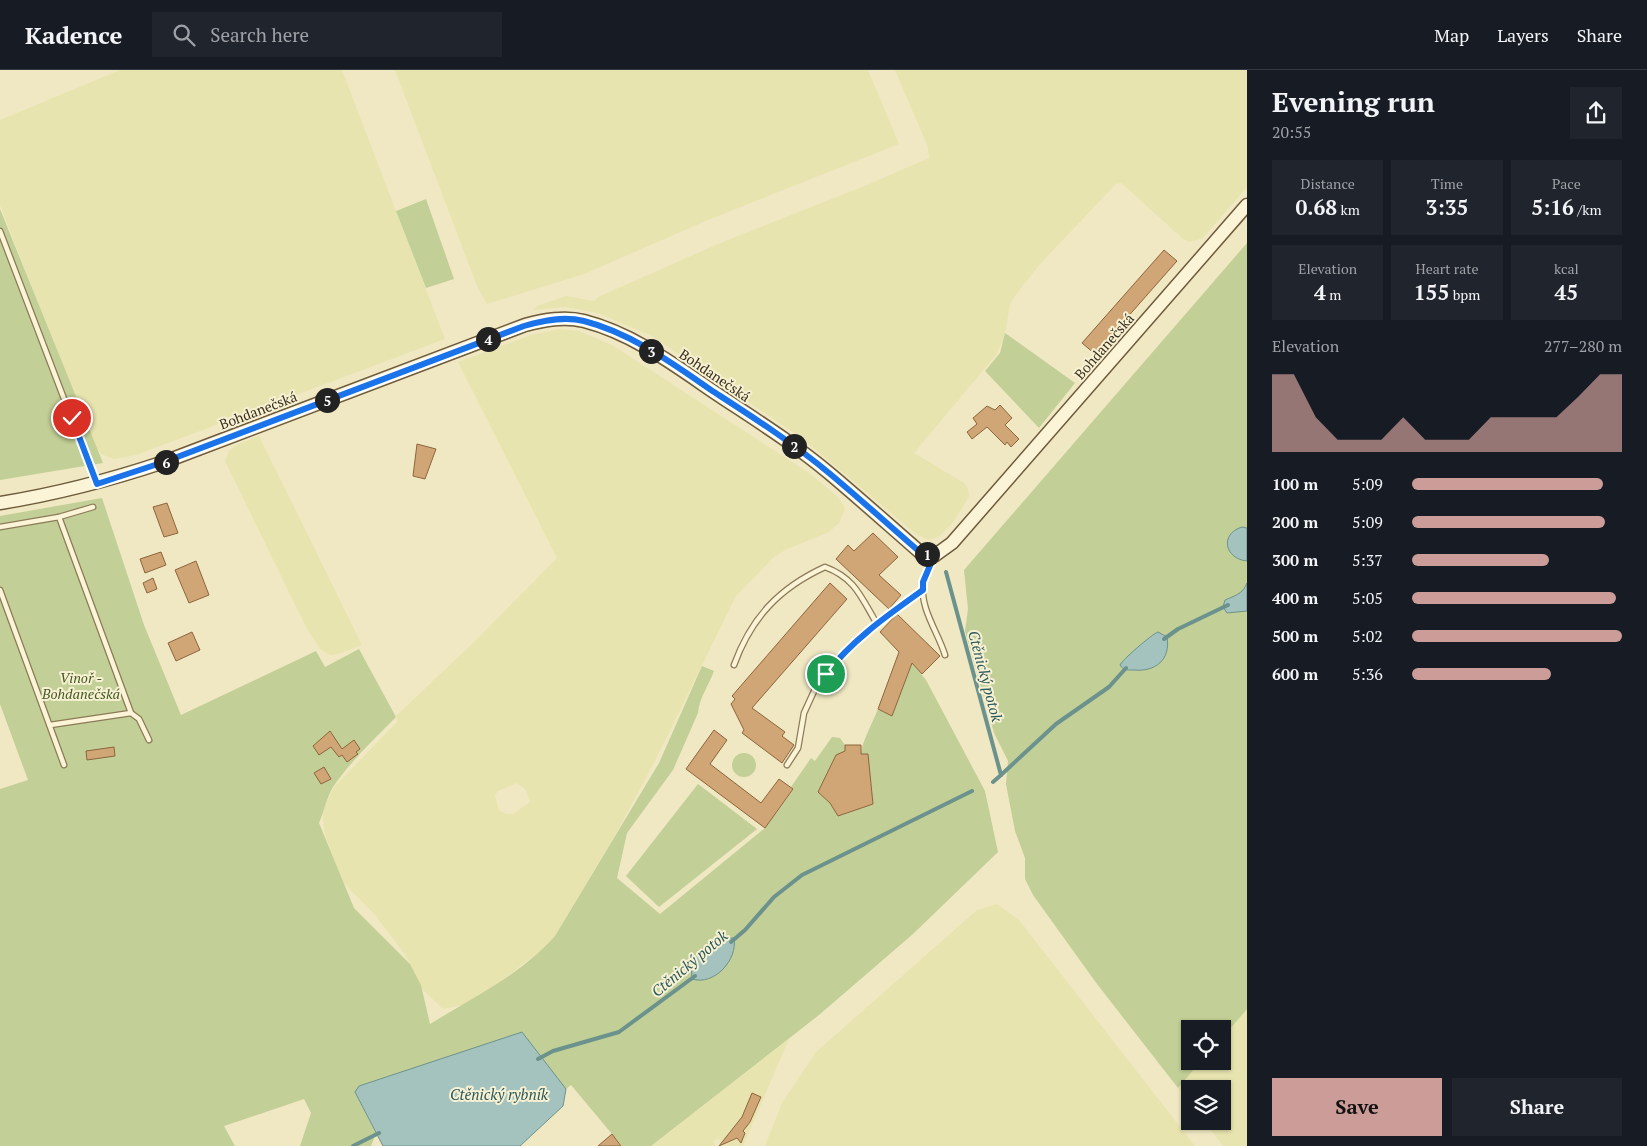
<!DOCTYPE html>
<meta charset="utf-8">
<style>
:root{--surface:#171b24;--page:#20242c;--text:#f1f3f6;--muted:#9ea1a6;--line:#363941;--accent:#cc9c98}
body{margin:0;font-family:"PT Serif",serif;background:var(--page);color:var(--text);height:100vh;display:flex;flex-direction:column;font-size:19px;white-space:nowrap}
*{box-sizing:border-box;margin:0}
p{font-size:16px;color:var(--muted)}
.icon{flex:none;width:28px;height:28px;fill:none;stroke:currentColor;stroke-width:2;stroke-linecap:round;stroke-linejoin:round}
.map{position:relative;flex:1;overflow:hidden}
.details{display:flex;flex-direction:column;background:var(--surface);width:400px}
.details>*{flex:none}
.controls{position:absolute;left:1181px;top:950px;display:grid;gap:10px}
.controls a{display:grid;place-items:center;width:50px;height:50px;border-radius:0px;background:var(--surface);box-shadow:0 1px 4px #0004;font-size:25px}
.pin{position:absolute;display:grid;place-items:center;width:42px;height:42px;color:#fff;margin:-21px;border:2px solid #fff;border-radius:50%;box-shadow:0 1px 5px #0007}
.km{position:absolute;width:25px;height:25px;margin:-12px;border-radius:50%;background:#222;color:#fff;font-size:14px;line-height:25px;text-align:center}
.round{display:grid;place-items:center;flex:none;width:52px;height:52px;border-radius:0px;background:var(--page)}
.overview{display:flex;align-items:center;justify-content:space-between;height:85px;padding:0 25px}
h1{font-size:28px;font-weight:600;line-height:38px}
.metrics{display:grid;grid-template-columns:repeat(3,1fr);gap:8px;height:85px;padding:5px 25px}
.metrics div{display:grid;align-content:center;border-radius:0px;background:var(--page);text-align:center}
.metrics b{font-size:21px;font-weight:600}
.metrics small{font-size:14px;font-weight:400}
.metrics p{font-size:14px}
.chart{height:140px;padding:10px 25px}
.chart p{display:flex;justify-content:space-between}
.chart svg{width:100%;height:90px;margin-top:5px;fill:var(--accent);opacity:.7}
.primary-button{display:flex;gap:10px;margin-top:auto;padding:10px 25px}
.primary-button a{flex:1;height:58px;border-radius:0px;background:var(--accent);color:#111;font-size:20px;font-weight:600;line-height:58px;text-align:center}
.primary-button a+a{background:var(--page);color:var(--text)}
ul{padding:0 25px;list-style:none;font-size:16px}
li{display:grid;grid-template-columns:80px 60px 1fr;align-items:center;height:38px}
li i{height:12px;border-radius:6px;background:var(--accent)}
header{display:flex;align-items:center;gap:30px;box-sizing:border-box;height:70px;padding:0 25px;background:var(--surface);border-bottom:1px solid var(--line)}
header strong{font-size:24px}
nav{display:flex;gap:28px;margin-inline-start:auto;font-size:18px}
.search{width:350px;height:45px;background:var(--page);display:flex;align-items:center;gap:12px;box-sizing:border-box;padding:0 18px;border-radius:0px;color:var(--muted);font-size:19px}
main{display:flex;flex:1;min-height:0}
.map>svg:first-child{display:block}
.farmland{fill:#e7e4af;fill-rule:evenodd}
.green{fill:#c2cf96}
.water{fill:#a5c3be;stroke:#6b928d}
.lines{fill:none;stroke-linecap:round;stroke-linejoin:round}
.stream{stroke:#6b928d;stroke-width:4}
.building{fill:#d1a676;stroke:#8c653d}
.lane-casing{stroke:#8c7a58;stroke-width:7}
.secondary-casing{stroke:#6e5a3c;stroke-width:15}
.lane{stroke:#fbf4d7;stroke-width:4.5}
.secondary{stroke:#fbf4d7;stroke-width:12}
.route-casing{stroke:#fff;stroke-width:10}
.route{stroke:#1a73e8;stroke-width:6}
.labels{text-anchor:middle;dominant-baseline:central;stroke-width:4;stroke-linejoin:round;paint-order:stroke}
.street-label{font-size:14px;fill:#3b2f1d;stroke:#f7f1d3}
.park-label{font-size:14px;font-style:italic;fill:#455823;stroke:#f7f1d3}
.water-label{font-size:15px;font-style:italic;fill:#2c595b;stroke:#f7f1d3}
</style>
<header>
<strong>Kadence</strong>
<div class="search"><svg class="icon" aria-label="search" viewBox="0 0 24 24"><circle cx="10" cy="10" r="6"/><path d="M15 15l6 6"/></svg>Search here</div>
<nav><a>Map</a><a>Layers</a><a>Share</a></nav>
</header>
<main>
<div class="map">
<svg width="1247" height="1076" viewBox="0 0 1247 1076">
<rect width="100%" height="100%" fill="#f0e8c3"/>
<g class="farmland">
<polygon points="120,0 342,0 445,269 136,385 114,389 101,384 91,370 0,135 0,50"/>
<polygon points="395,0 868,0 899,74 708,150 584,204 487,234 477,216"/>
<polygon points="895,0 1247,0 1247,117 1203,168 1190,172 1183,169 1127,118 1121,113 1116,114 1040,194 1014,227 1010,235 1004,268 996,285 914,383 964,413 968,418 969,427 954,451 939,467 929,470 916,464 803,369 652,266 598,243 566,237 534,240 537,236 566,226 594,231 598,227 718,174 867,115 929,88 928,77"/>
<path d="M 559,259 L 579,261 L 612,275 L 809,403 L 838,427 L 845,438 L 840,452 L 829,462 L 785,480 L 773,488 L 736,526 L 657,687 L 619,758 L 555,866 L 543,879 L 482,925 L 463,935 L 443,939 L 423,920 L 406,886 L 375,845 L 342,811 L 325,765 L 322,740 L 334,717 L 398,651 L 396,646 L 475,571 L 557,488 L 458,292 L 531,265 ZM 517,713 L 526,720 L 530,732 L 513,744 L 506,744 L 499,740 L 495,725 L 498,721 Z"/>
<polygon points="259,366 362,575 338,584 330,585 321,580 307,559 225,391 229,381 236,375"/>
<polygon points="997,834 1019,850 1195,1076 765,1076 782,1033 816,982 977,840"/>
<polygon points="1247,939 1247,1076 1223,1076 1204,1051 1222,1051 1222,1019 1190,1019 1190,1033 1178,1018 1201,991 1222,991 1223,967"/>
<path d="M 789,969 L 743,1076 L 722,1076 L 724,1074 L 721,1073 L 719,1069 L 713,1071 L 716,1076 L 651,1076 ZM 753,1023 L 760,1027 L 750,1052 L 743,1061 L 745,1064 L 741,1073 L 742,1047 Z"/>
</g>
<g class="green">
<polygon points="426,129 454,209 426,218 396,141"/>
<polygon points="0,139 103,393 0,410"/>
<polygon points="1247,173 1247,939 1223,967 1222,959 1190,959 1190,991 1201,991 1178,1018 1097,914 1033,825 1025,809 1025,788 1015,761 1006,714 1008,691 994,663 965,561 968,539 964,500"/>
<polygon points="1005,263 1075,313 1039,358 985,301 1000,283"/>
<path d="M 102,428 L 144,555 L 181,645 L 316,581 L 325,597 L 359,579 L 396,647 C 374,669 351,691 333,717 C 326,729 324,741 319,753 L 354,838 L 410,894 L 421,915 L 430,954 C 474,927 520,905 555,866 L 659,693 L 702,596 L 714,601 C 709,615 699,628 698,643 L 673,700 L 627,763 L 617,808 L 660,844 L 765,758 L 793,720 L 791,717 L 811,688 L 815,691 L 832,667 L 840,668 L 845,675 L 845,681 L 836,685 L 818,722 L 830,733 L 838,746 L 873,734 L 868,684 L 861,684 C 861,674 873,652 878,639 L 892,646 L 912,593 L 926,610 L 985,721 L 998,782 L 913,864 L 819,945 L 651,1076 L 622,1076 L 571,1015 L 566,1019 L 522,962 L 355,1022 L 376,1063 L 371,1076 L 300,1076 L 311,1043 L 304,1029 L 224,1056 L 235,1076 L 0,1076 L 0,719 L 28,710 L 0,634 L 0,446 Z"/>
<circle cx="744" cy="695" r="12"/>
<polygon points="698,714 757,759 659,837 626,806"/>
</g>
<g class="water">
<path d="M 1242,457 L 1247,458 L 1247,491 C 1225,489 1219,464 1242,457 Z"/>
<path d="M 1247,513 L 1247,541 L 1227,543 L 1223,537 L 1225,530 C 1234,526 1243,524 1247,513 Z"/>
<path d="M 1158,562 L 1167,567 C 1171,590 1155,602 1134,600 C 1127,600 1124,601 1120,595 C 1121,591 1152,564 1158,562 Z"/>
<path d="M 724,868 L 734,868 C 738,890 714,916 692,909 L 691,891 L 707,874 Z"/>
<polygon points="522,962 566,1019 563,1036 520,1076 383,1076 355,1022 359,1016"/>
</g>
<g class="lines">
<g class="stream">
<polyline points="946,502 1001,705 993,712"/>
<polyline points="1164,569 1178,559 1228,535"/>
<polyline points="1001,705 1056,654 1109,617 1126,598"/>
<polyline points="731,872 745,860 774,827 802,805 972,721"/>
<polyline points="538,989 553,981 619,962 695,906"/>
<polyline points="353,1076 379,1063"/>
</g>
</g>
<g class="building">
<polygon points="1164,180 1177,191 1095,284 1082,273"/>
<polygon points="1000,335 1012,348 1005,355 1019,369 1011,377 1007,372 1005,375 987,357 972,369 967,362 977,354 973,348 987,336 995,340"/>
<polygon points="417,374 436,379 425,409 413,406"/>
<polygon points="167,433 178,463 164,467 153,437"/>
<polygon points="873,463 898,487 879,505 901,525 889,539 836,489 848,475 854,481"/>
<polygon points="161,482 166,495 145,503 140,489"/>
<polygon points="196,491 209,525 189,533 175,500"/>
<polygon points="153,508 157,519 147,523 143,513"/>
<polygon points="830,513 847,529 752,638 785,662 782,666 794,675 782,693 742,663 744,660 731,634 735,629 732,626"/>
<polygon points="897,544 940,586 922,604 912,593 892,646 878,639 899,582 880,562"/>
<polygon points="192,562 200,580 176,591 168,573"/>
<polygon points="714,660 727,670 710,694 761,733 779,709 793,719 765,758 686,699"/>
<polygon points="330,661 342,679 354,670 360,679 356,682 358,684 347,692 342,685 339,687 331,677 319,685 313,676"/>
<polygon points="845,675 861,675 861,684 868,684 873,734 838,746 830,733 818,722 836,685 845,681"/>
<polygon points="114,677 115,686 87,690 86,681"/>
<polygon points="324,697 331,709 321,714 314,703"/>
<polygon points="752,1023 761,1027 750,1052 743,1061 745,1063 741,1073 737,1068 719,1076 742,1047"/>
<polygon points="612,1064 621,1076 598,1076"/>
</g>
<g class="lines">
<defs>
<g id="lane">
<polyline points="0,161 95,410"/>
<polyline points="59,447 131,643 139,649 149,670"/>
<polyline points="0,457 59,447 93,437"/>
<path d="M 933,488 C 930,496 924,505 923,514 C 920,539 938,562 945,585"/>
<polyline points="0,520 64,695"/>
<path d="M 734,595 C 751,548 779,518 825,497 C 855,508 861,527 877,554"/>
<polyline points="50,655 131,643"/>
<polyline points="787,695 798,678 804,643 815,619 833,595 877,554 923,520"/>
</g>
<path id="secondary" d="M 0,433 C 57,424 110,410 164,392 L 525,255 C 544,250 564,246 584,251 C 631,263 672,293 711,320 C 751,347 792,372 829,403 C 860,429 890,456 921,483 L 934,486 L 952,473 L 1247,135"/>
</defs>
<use href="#lane" class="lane-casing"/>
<use href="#secondary" class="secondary-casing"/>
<use href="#lane" class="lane"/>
<use href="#secondary" class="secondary"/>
</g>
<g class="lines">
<defs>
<path id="route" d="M 72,348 L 97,414 L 164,392 L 524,256 C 544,250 564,246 584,251 C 631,263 672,293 711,320 C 751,346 792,372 829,403 C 860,429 890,456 921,483 L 934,486 L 923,512 L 923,520 C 888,545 852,570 826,604"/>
</defs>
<use href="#route" class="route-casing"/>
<use href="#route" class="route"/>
</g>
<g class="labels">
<g class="street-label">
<text transform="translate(1104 276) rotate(-49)">Bohdanečská</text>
<text transform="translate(715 305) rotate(34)">Bohdanečská</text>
<text transform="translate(258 340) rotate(-21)">Bohdanečská</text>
</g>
<g class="park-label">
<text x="81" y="607">Vinoř -<tspan x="81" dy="16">Bohdanečská</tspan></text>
</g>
<g class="water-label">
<text transform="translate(986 606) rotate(75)">Ctěnický potok</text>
<text transform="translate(689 893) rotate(-40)">Ctěnický potok</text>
<text x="499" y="1024">Ctěnický rybník</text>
</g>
</g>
</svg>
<div class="controls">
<a><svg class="icon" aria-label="locate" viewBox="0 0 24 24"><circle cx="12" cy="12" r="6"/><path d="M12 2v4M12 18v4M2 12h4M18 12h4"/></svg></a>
<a><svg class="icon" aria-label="layers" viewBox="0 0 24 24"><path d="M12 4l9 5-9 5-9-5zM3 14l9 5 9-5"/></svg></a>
</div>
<div class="pin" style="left:826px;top:604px;background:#1e9e55"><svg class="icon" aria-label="arrive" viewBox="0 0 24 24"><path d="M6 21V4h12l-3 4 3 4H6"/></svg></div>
<div class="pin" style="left:72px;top:348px;background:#d93025"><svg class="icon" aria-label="check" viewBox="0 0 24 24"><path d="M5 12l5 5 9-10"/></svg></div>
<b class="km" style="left:927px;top:484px">1</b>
<b class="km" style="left:794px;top:376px">2</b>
<b class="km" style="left:651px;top:281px">3</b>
<b class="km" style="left:488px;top:269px">4</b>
<b class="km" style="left:327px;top:330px">5</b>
<b class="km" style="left:166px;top:392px">6</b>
</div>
<section class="details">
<div class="overview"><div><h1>Evening run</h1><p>20:55</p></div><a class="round"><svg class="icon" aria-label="share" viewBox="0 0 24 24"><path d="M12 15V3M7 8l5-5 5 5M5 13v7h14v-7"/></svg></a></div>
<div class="metrics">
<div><p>Distance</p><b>0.68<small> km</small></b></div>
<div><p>Time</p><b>3:35</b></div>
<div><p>Pace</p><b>5:16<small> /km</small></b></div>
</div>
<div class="metrics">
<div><p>Elevation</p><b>4<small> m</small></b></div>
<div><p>Heart rate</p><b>155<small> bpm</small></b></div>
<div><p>kcal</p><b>45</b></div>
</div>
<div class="chart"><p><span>Elevation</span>277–280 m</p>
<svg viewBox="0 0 160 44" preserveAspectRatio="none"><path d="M0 44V6L10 6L20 27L30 38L40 38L50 38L60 27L70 38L80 38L90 38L100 27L110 27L120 27L130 27L140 17L150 6L160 6V44z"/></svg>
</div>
<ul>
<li><b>100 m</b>5:09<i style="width:91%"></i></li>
<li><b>200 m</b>5:09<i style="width:92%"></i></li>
<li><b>300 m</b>5:37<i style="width:65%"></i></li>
<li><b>400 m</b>5:05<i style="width:97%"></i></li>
<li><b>500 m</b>5:02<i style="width:100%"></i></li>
<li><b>600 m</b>5:36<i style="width:66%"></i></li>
</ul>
<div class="primary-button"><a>Save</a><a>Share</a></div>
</section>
</main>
